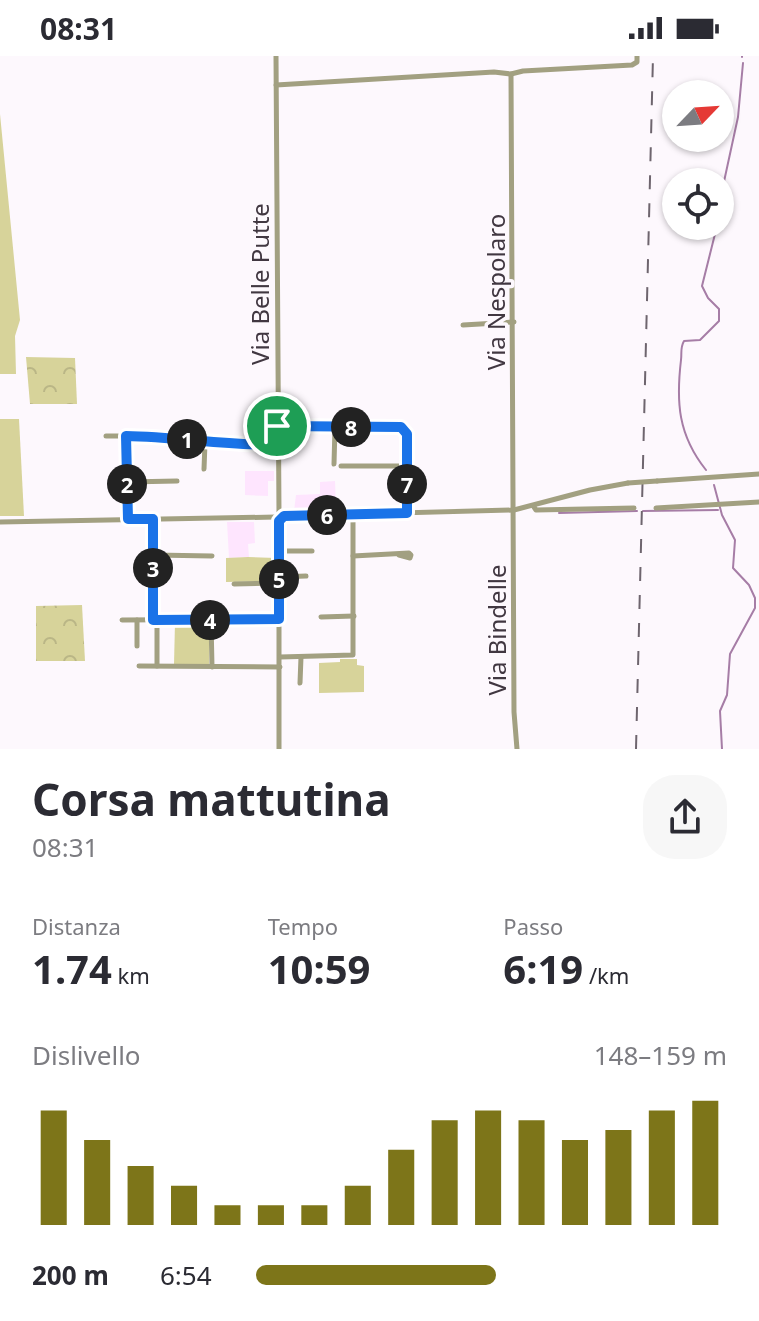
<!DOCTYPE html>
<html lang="it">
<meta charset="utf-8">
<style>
:root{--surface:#fff;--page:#f7f7f7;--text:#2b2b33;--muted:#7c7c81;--accent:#7d7519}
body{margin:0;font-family:"Noto Sans",sans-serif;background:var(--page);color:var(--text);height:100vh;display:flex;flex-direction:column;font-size:30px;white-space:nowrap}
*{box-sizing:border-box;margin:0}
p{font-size:26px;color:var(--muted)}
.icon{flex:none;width:44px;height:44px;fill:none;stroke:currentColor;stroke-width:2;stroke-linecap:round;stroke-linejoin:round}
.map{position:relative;height:693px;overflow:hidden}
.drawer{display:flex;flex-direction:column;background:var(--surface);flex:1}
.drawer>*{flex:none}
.needle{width:52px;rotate:65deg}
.fabs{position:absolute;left:662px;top:24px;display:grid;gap:16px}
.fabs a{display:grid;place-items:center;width:72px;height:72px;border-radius:50%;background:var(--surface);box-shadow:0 2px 6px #0004;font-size:40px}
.pin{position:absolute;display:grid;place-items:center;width:68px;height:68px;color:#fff;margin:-34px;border:4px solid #fff;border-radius:50%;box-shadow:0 2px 8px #0007}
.km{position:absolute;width:40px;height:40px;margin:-20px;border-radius:50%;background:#222;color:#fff;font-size:22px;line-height:40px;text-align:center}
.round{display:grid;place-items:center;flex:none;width:84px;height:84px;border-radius:32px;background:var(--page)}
.overview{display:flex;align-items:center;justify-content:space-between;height:136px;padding:0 32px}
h1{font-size:44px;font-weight:700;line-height:60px}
.figures{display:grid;grid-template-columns:repeat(3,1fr);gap:12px;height:136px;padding:8px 32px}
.figures div{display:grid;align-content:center}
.figures b{font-size:40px;font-weight:700}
.figures small{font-size:22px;font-weight:400}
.figures p{font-size:22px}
.chart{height:224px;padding:16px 32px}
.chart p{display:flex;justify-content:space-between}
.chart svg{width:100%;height:144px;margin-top:8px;stroke:var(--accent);stroke-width:6}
ul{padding:0 32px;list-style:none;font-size:26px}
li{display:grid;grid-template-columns:128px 96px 1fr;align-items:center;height:60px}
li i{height:20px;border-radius:10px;background:var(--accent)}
.status{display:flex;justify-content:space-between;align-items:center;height:56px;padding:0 40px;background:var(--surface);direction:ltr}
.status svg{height:22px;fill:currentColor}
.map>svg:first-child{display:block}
.built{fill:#fee5fe}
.green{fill:#d7d39a}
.forest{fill:url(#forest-crowns)}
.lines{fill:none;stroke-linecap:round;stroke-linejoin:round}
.stream{stroke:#a67da6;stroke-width:2}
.minor{stroke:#a2a081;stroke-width:5}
.rail{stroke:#6e656e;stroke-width:2;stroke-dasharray:14 14;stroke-linecap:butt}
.minor-bridge{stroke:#a2a081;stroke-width:5}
.route-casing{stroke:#fff;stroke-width:16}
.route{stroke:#1a73e8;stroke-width:10}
.labels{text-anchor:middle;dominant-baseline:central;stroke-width:7;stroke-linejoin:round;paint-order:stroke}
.street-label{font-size:24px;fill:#413741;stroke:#fdf8fd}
</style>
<div class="status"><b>08:31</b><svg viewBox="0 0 49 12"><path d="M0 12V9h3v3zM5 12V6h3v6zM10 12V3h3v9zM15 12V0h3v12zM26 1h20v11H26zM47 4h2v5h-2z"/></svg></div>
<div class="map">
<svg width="759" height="693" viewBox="0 0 759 693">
<defs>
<pattern id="forest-crowns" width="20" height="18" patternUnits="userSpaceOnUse" patternTransform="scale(2)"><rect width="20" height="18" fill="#d7d39a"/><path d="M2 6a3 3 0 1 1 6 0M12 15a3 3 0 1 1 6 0" fill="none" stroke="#bab686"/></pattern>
</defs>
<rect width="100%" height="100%" fill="#fdf8fd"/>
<g class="built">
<polygon points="245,415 274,415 274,425 268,425 268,440 245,439"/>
<polygon points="335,425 336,453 294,455 296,439 320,438 320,426"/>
<polygon points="227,466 254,466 255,487 248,488 249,501 229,502"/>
</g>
<g class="green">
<polygon points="0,58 20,264 15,280 16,318 0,318"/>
<polygon points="0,363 19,363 24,460 0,460"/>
<polygon points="248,501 276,502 276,525 226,526 226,502"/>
<polygon points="175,567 209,569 209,608 174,608"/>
<polygon points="340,603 357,603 357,609 364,610 364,636 319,637 319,607 340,606"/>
</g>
<g class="forest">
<polygon points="26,301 75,302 77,348 30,348"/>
<polygon points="82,549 85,605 36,605 36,550"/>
</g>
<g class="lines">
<g class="stream">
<polyline points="742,0 742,1"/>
<polyline points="720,144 738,61 743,7"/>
<path d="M 706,414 C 678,379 676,346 681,304 C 682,296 680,292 684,285 L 700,284 L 719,265 L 719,253 L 708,242 L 702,230 L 717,170"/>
<polyline points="714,429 722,459 735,484 733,512 749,529 755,542 755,552 730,598 727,639 720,655 722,693"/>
<polyline points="643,455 718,454"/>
<polyline points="559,457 637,455"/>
</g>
<g class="minor">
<polyline points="276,0 279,456"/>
<polyline points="511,18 514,656 517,693"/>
<polyline points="276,29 494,16 511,18 523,15 632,9 637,6 637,0"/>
<polyline points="463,269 514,266"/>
<polyline points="277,370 401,371 407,378 407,457"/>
<polyline points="106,380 126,380"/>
<polyline points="334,408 335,371"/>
<polyline points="341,410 407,410"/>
<polyline points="204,413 205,387"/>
<polyline points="657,425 759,418"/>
<polyline points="127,426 177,425"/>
<polyline points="534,451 536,454 634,452"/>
<polyline points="656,452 759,446"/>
<polyline points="284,460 514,454 590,434 628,427"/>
<path d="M 128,463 L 126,380 C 177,381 226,389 277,389"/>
<polyline points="153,463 153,564"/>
<polyline points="279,465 279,693"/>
<polyline points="0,466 276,461"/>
<polyline points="280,495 312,495"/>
<polyline points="154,499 212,500"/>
<polyline points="353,500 409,497 411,499 410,502 399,499"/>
<polyline points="279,521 306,520"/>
<polyline points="234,528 279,527"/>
<polyline points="321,561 354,560"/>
<polyline points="122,564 279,563"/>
<polyline points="157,564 157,610"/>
<polyline points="211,564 212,611"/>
<polyline points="137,590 137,564"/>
<polyline points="280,601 353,599 353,459"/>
<polyline points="139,610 280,611"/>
<polyline points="300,627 301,601"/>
</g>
<polyline class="rail" points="636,693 653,0"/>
<polyline class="minor-bridge" points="628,427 657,425"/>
</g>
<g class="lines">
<defs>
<path id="route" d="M 277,370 L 401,371 L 407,378 L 407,457 L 284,460 L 279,465 L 279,563 L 153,564 L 153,463 L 128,463 L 126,380 C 177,381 226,389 277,389 Z"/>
</defs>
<use href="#route" class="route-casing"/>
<use href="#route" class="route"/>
</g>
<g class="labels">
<g class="street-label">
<text transform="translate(259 228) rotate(-90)">Via Belle Putte</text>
<text transform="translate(495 236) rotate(-90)">Via Nespolaro</text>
<text transform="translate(496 574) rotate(-90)">Via Bindelle</text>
</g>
</g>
</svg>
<div class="fabs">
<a><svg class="needle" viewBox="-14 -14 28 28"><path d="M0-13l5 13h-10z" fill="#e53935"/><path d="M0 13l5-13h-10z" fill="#7c7c81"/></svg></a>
<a><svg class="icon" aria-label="locate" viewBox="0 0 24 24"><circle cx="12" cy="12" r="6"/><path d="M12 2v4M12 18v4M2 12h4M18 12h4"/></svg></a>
</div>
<div class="pin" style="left:277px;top:370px;background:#1e9e55"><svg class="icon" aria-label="arrive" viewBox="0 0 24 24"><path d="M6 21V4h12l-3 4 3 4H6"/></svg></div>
<b class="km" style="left:187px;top:383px">1</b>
<b class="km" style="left:127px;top:428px">2</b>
<b class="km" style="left:153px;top:512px">3</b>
<b class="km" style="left:210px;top:564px">4</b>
<b class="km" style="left:279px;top:523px">5</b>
<b class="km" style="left:327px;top:459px">6</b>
<b class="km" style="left:407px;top:428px">7</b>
<b class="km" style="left:351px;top:371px">8</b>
</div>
<section class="drawer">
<div class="overview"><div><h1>Corsa mattutina</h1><p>08:31</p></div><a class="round"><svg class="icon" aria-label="share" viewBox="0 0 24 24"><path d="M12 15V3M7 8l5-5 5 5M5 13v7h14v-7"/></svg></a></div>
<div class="figures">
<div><p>Distanza</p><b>1.74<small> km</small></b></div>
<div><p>Tempo</p><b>10:59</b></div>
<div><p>Passo</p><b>6:19<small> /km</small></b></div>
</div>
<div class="chart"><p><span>Dislivello</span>148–159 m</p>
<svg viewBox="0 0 160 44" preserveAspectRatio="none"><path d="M5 44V9M15 44V18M25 44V26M35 44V32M45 44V38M55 44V38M65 44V38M75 44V32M85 44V21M95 44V12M105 44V9M115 44V12M125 44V18M135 44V15M145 44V9M155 44V6"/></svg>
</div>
<ul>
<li><b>200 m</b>6:54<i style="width:51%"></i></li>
</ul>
</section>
